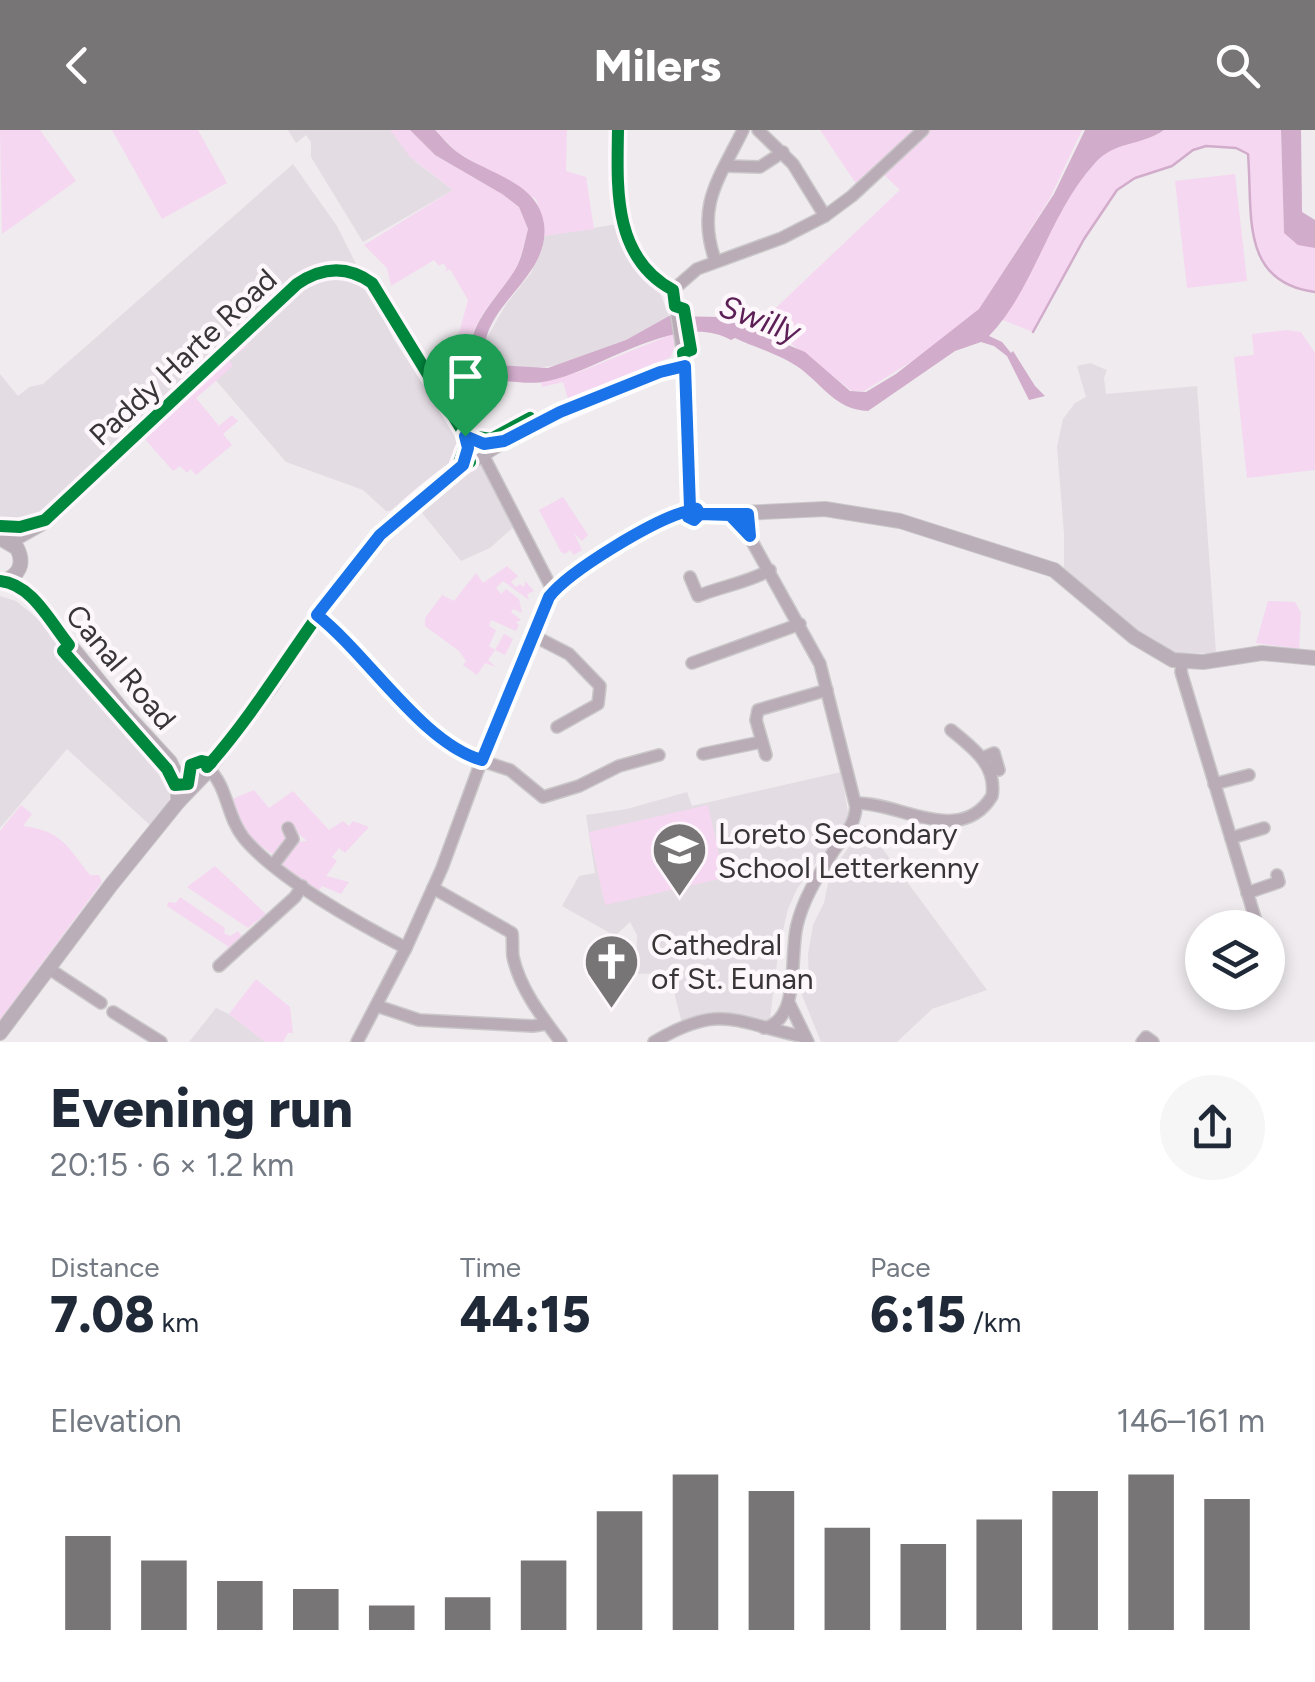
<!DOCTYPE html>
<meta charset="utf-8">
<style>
:root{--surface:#fff;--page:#f6f6f7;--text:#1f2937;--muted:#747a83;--accent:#787577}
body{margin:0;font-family:Figtree,sans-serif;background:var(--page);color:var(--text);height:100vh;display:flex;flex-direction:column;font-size:38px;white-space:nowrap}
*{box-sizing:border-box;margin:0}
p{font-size:32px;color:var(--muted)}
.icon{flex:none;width:55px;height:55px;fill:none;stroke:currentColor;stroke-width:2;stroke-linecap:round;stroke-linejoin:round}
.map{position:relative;height:912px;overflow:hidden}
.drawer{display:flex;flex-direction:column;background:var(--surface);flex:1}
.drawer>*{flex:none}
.buttons{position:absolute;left:1185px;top:780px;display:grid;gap:20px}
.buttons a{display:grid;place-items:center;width:100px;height:100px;border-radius:50%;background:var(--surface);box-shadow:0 5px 15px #0003;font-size:50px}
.pin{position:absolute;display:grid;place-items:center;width:85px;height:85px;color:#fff;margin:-102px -42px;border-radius:50% 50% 50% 0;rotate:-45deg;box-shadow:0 0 10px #0007}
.pin .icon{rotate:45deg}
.round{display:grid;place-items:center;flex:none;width:105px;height:105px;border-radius:52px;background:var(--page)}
.overview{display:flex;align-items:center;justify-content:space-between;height:170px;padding:0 50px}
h1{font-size:55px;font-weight:800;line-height:75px}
.figures{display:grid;grid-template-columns:repeat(3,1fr);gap:15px;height:170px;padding:10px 50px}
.figures div{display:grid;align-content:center}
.figures b{font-size:50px;font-weight:800}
.figures small{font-size:28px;font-weight:400}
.figures p{font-size:28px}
.chart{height:280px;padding:20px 50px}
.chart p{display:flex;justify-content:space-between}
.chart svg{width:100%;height:180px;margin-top:10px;stroke:var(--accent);stroke-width:6}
header{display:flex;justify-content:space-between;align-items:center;height:130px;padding:0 50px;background:var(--accent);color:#fff;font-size:45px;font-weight:800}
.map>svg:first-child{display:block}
.built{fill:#e4dce3}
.green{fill:#f6d7f1}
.water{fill:#d1accb}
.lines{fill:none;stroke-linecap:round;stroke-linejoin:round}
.stream{stroke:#d1accb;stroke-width:2.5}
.minor-casing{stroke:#cac7c9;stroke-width:14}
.major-casing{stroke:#cac7c9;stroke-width:16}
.minor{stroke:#b9acb7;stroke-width:11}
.major{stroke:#baaeb8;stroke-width:14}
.cycleway-casing{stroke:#fdf7fc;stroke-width:19}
.cycleway{stroke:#00873e;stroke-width:12}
.route-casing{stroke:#fff;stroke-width:20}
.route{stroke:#1a73e8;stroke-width:12}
.labels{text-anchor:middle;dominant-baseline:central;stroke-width:9;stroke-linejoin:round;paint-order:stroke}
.street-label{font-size:30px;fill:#383537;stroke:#fdf7fc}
.poi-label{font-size:30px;fill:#383537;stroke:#fdf7fc;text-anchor:start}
.water-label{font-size:32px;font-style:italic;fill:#5b1e55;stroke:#fdf7fc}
</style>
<header><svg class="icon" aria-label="back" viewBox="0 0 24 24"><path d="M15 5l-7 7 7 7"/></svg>Milers<svg class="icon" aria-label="search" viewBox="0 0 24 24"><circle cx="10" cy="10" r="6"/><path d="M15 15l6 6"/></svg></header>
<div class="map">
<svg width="1315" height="912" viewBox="0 0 1315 912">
<rect width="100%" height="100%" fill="#efebee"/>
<g class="built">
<polygon points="288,0 391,0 416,32 453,60 363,112 311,27 311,12 306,5 296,13"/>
<polygon points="293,34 337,96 393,208 459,309 460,325 390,381 386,381 363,360 286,332 201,233 37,384 23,390 0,389 0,244 18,266 29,257 43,254"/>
<polygon points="618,94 627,122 660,163 669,186 626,210 566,234 528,239 495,236 485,227 486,209 507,173 531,143 544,106"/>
<polygon points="1090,233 1107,240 1104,248 1106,264 1197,256 1216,523 1176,523 1157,516 1064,441 1064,403 1057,317 1063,289 1075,273 1086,267 1077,236"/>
<polygon points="479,334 484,335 516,395 490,418 461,431 418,378"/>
<polygon points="0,466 16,471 38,489 57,510 59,520 166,640 174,659 167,674 150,695 67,619 0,698"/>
<polygon points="841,642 849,688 797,759 788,779 779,817 770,888 763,892 703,885 682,893 669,843 636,844 637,805 630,792 615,806 562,776 579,746 595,743 586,685 627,679 687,662 692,676"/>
<polygon points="865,695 987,860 932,879 897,912 821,912 800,860 809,853 808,824 813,795 824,773 830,743"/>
<polygon points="216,878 229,884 265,912 189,912"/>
</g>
<g class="green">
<polygon points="0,0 40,0 76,51 2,104"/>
<polygon points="112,0 198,0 227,53 162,89"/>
<path d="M 390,0 L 410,0 L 435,25 L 502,64 L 519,77 L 528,99 C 524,114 521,130 513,143 C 491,176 447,212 487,251 L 481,252 L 470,263 L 454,222 L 468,170 L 450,139 L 443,143 L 447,139 L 443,133 L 439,136 L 434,130 L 391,156 L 387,138 L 364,115 L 453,60 L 410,27 Z"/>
<polygon points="435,0 567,0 566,41 586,47 594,99 543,106 544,95 536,69 457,22"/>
<polygon points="820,0 916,0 857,55"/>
<polygon points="926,0 1082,0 1050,68 976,185 951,207 864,261 852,261 762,191 900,60 880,41"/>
<path d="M 1164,0 L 1281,0 L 1284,103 L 1315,118 L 1315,162 C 1240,152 1252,83 1248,24 L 1236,18 L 1206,16 L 1193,20 L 1172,36 L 1135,48 L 1117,60 L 1084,109 L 1033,202 L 1000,189 C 1022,164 1031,135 1046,106 C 1059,82 1076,54 1094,33 C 1113,11 1142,16 1164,0 Z"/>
<polygon points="1235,44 1247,151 1187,158 1175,51"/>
<polygon points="1286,200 1301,202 1315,223 1315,340 1247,348 1234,227 1254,225 1252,204"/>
<polygon points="673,204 675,214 671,227 568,269 563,252 542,257 541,252 579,242"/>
<polygon points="252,213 229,230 233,236 196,268 219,296 232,285 238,291 223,304 232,315 196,345 191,339 187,343 180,336 173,341 144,308 242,218"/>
<polygon points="563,367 588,405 582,411 574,403 582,420 574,425 570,420 565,424 561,422 539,380"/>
<polygon points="507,436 518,446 511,452 516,457 520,454 524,457 525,451 534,461 527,464 529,470 503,451 496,458 501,464 506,459 519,469 522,483 513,479 511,482 521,490 516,492 519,495 516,501 491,490 489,496 496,500 489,516 495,520 504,504 513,509 505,525 495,520 488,530 496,537 485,533 477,545 463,535 466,531 459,521 425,496 425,488 442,465 454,471 476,443 483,453"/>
<polygon points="1268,471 1295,472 1301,483 1299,519 1256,513"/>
<polygon points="254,660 269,678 293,661 329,700 343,691 349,696 353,691 369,697 345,723 339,718 332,727 337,731 326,746 349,752 341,764 322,756 318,762 283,738 282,730 295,712 307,711 288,695 283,699 289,710 275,726 244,704 230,670"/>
<path d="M 21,675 L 32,684 L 23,696 C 63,701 67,717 90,745 L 99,745 L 102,752 L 0,890 L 0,701 Z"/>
<polygon points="708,675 724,748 605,775 589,702"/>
<polygon points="215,736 266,784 248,798 187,757"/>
<polygon points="180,767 225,798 224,803 230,806 238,801 242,807 226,823 219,826 229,817 167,776 168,772 176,773"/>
<polygon points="256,849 290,877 293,903 288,903 283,912 265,912 229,884"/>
</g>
<g class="water">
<path d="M 410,0 L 435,0 C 442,7 449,16 457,22 C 487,44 538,51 544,94 C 551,148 480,175 485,226 L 495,235 L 548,238 L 626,210 L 669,186 L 720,187 L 805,222 L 850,261 L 866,262 L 896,244 L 979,179 L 1054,64 L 1085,0 L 1164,0 C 1142,16 1114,11 1095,33 C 1049,83 1034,160 989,206 L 1002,212 L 1011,223 L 1013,221 L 1035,256 L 1045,266 L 1029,270 L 1007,226 L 994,216 L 981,212 L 955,221 L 868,281 C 837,280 823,256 801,239 C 782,225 756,218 735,208 L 731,210 C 678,180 601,240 548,251 C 527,256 507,249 487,251 C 447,214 492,175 513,143 C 522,130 524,114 528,99 L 519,77 L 502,64 L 435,25 Z"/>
<polygon points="1281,0 1301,0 1302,82 1315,90 1315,118 1298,115 1284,103"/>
</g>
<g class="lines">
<path class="stream" d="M 1033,202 L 1084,109 L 1117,60 L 1135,48 L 1172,36 L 1193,20 L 1206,16 L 1236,18 L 1248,24 C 1253,83 1239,152 1315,162"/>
<defs>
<g id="minor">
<path d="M 618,0 C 617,59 613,128 673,160"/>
<polyline points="758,0 793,34 825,86"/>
<polyline points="726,36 760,37 783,22"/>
<path d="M 715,130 C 696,75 719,49 743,0"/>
<polyline points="673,160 697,139 782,108 825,86 852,66 923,0"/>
<polyline points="673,160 685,237"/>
<polyline points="483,325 553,461"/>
<path d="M 731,385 L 749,406 L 820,534 L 856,677 C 855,697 841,708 831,725 C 817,747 803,770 797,795 C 789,827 801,890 764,898"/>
<path d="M 690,447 L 698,466 C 722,456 747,453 770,440"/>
<polyline points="317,485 448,614 467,626 510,640 543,667 579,656 619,636 659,625"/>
<polyline points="532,505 569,524 600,556 598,574 557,597"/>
<polyline points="1182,532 1181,542 1258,798"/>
<polyline points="692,533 800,494"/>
<polyline points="703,624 761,612"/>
<polyline points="766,625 756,590 758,580 827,560"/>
<polyline points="982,628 994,623 999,640"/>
<path d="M 207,637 C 228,656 226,685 243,707 C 275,747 359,794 406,818"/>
<polyline points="1214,654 1249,645"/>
<path d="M 856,673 C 901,673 961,717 992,666 C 997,635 973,618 951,600"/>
<polyline points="1231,708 1264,698"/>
<polyline points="274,734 293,709 288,698"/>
<path d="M 433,758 L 512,803 C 513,811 512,819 513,827 C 520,859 542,887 561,912"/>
<polyline points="1247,763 1279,752 1277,745"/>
<polyline points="219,836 295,767 302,756"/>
<polyline points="48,838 101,873"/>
<polyline points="790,875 808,912"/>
<polyline points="377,876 419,890 533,896 546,894"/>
<polyline points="113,882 161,912"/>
<polyline points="357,912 406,818 442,738 499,583 549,467 565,451 632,407 688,381"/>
<path d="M 654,912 C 721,872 735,893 805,907"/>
<polyline points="1142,912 1146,907 1153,912"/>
</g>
<g id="major">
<polyline points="700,385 825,379 900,391 1054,440 1134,507 1173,530 1203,532 1262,523 1315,528"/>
<polyline points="0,396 20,397 35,392"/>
<path d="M 9,412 L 41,394 L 297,154 C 322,137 347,135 372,153 L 465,305 L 484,314 L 498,312"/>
<polyline points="0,451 13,452 28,463 124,582 170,632 178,649 178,672"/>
<path d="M 3,451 C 19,446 25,434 17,418 L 5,411"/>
<polyline points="0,903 111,755 178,672 204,645 271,557 331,465 380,405 456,341 504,311 560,282 659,242 685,237 690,378"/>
</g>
</defs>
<use href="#minor" class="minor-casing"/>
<use href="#major" class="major-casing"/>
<use href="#minor" class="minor"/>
<use href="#major" class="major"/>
<defs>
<g id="cycleway">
<path d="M 456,341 L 464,319 L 474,315 L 478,307 L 491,309 L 530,288 L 535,295 L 659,242 L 685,237 L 683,223 L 691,220 L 684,179 L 675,176 L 673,160 C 613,128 617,59 618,0"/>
<path d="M 0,396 L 20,397 L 45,390 L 297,154 C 322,137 347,135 372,153 L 465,305 L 476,311"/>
<path d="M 0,451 C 32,454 50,492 69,515 L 63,521 L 167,639 L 175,655 L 188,654 L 191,635 L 202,631 L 211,633"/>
<path d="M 207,637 C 285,549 333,438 426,363 C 440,352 454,339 470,332"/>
</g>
</defs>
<use href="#cycleway" class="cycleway-casing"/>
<use href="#cycleway" class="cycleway"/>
</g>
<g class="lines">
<defs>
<path id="route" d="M 465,306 L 468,318 L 463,335 L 380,405 L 317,485 C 368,525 423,614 482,630 L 549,467 C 569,441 655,389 688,381 L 692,378 L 697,379 L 700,384 L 730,385 L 750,406 L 748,384 L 700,384 L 694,390 L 688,387 C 687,383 687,381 690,378 L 685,236 L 660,242 L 560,282 L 504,311 L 484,314 L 465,306"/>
</defs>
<use href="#route" class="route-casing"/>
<use href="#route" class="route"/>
</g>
<defs>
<symbol id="school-pin" viewBox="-11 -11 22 30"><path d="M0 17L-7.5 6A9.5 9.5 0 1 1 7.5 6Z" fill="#787577" stroke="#fdf7fc"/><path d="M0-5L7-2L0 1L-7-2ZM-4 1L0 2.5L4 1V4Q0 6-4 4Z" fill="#fff"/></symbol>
<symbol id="church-pin" viewBox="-11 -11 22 30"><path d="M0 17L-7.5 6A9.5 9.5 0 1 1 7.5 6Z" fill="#787577" stroke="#fdf7fc"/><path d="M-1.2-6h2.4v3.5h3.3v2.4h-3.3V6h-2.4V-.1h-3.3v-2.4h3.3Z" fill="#fff"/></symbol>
</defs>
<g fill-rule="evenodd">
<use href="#school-pin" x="648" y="688" width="63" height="86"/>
<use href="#church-pin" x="580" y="800" width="63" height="86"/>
</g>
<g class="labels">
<g class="street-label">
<text transform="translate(183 227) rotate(-43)">Paddy Harte Road</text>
<text transform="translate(121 537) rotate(50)">Canal Road</text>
</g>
<g class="poi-label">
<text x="718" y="703">Loreto Secondary<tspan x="718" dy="34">School Letterkenny</tspan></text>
<text x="651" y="814">Cathedral<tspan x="651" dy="34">of St. Eunan</tspan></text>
</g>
<g class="water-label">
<text transform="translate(760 189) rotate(20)">Swilly</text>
</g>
</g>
</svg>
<div class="buttons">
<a><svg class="icon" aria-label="layers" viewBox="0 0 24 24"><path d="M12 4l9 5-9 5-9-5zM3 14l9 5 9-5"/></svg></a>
</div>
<div class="pin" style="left:465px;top:306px;background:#1e9e55"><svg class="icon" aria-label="arrive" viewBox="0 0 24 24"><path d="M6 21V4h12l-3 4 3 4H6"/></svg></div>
</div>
<section class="drawer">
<div class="overview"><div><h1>Evening run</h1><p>20:15 · 6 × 1.2 km</p></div><a class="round"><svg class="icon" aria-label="share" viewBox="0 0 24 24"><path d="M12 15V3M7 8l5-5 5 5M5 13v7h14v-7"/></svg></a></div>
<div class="figures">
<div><p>Distance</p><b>7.08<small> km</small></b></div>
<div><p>Time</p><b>44:15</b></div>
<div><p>Pace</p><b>6:15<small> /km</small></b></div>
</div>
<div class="chart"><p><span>Elevation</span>146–161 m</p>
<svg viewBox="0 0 160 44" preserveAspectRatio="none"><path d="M5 44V21M15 44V27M25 44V32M35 44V34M45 44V38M55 44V36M65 44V27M75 44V15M85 44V6M95 44V10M105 44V19M115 44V23M125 44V17M135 44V10M145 44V6M155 44V12"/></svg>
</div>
</section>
